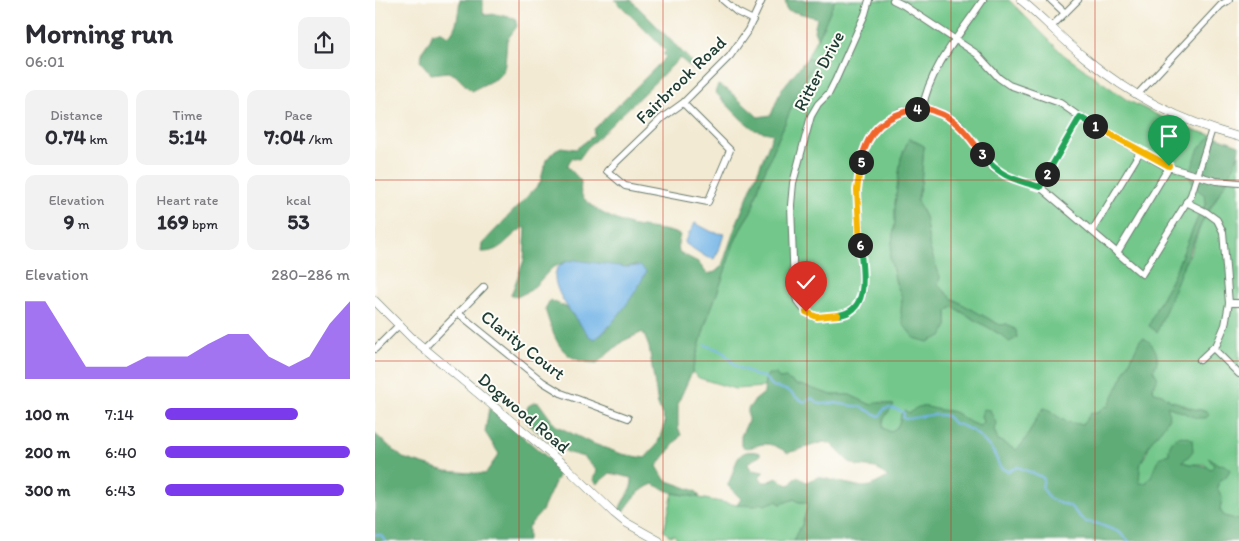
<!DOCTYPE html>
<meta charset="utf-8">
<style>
:root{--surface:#fff;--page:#f2f2f3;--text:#2b2b33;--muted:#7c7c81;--accent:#7c3aed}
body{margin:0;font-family:Itim,sans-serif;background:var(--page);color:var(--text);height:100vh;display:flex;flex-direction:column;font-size:19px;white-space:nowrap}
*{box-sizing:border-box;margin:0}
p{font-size:16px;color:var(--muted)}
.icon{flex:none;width:28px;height:28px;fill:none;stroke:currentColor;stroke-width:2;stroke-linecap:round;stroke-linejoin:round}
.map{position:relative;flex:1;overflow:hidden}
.details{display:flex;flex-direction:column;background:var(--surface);width:375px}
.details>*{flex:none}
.pin{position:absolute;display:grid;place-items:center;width:42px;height:42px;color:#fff;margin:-51px -21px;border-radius:50% 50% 50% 0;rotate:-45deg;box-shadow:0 0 5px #0007}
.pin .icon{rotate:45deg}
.km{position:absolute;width:25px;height:25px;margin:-12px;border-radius:50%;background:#222;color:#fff;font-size:14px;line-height:25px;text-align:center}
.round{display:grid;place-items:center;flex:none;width:52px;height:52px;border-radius:10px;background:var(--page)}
.head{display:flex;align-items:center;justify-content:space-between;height:85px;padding:0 25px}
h1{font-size:28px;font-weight:700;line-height:38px}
.stats{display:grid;grid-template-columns:repeat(3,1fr);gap:8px;height:85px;padding:5px 25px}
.stats div{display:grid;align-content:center;border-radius:10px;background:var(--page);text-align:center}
.stats b{font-size:21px;font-weight:700}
.stats small{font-size:14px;font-weight:400}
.stats p{font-size:14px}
.chart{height:140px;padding:10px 25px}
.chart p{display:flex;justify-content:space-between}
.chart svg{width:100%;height:90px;margin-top:5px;fill:var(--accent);opacity:.7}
ul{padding:0 25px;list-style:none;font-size:16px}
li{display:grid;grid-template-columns:80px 60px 1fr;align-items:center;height:38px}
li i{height:12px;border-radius:6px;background:var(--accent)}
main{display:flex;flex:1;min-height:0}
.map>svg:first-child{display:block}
.green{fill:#73c78b;stroke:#498260;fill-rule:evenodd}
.forest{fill:#5eac77;stroke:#3e7456}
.water{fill:#72b4e7;stroke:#48788e}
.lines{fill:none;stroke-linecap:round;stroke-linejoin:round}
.stream{stroke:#72b4e7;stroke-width:2}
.minor-casing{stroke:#697a6c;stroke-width:8}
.tertiary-casing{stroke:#697a6c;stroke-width:9}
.minor{stroke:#fff;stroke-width:6}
.tertiary{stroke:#fff;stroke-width:8}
.split-1-casing{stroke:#fff;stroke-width:10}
.split-2-casing{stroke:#fff;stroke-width:10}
.split-3-casing{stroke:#fff;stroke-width:10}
.split-4-casing{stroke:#fff;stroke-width:10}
.split-5-casing{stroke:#fff;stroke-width:10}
.split-6-casing{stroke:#fff;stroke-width:10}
.split-7-casing{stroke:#fff;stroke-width:10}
.split-8-casing{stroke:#fff;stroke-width:10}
.split-1{stroke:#f5b400;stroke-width:6}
.split-2{stroke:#22a559;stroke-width:6}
.split-3{stroke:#22a559;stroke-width:6}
.split-4{stroke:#f0652b;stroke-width:6}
.split-5{stroke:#f0652b;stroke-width:6}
.split-6{stroke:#f5b400;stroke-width:6}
.split-7{stroke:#22a559;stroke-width:6}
.split-8{stroke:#f5b400;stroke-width:6}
.grid{fill:none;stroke:#c8321e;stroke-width:1;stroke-opacity:0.55}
.labels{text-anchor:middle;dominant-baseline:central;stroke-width:4;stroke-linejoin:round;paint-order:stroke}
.street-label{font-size:18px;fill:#1f3d34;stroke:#fdfcf7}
</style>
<main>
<section class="details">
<div class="head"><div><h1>Morning run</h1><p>06:01</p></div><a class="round"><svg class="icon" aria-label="share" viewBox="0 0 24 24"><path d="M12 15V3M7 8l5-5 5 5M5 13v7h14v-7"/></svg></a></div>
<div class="stats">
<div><p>Distance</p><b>0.74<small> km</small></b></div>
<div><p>Time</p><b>5:14</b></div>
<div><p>Pace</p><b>7:04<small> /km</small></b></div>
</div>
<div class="stats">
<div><p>Elevation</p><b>9<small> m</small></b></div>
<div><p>Heart rate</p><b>169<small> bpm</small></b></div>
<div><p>kcal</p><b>53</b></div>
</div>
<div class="chart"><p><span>Elevation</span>280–286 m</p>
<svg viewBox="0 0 160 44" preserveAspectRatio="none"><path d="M0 44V6L10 6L20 22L30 38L40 38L50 38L60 33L70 33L80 33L90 27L100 22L110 22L120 33L130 38L140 33L150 17L160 6V44z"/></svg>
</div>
<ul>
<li><b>100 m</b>7:14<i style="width:72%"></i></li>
<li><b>200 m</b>6:40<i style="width:100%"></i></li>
<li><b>300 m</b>6:43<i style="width:97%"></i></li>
</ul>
</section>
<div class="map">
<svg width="864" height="541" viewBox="0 0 864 541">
<rect width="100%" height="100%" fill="#fdfcf7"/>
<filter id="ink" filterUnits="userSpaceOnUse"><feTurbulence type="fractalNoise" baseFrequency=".02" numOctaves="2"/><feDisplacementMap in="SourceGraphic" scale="10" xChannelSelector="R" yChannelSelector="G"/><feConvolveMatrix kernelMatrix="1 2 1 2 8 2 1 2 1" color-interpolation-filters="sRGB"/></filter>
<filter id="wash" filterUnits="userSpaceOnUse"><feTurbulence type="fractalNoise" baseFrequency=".0096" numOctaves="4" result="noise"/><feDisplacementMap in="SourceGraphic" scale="20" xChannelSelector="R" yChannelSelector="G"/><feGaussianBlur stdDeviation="1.12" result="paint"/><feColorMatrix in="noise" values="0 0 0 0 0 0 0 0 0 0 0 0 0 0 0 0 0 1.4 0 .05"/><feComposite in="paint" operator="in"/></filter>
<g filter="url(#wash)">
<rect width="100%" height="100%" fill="#f3ead3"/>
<g class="green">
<path d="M 460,0 L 634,0 L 689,55 L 752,100 L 807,127 L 837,135 L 820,188 L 830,195 L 831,203 L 824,215 L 797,279 L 781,309 L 814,256 L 827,222 L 839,203 L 864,154 L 864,520 L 849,516 L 845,510 L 847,497 L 842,488 L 844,481 L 844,465 L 834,458 L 840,467 L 835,469 L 829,464 L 813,464 L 794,454 C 780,459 783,460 778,472 C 777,476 773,480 771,483 L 763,484 L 766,462 L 771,455 L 775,443 L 794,418 L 792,406 L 822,418 L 831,411 L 818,409 L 804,403 L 796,401 L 787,394 L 779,392 L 777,387 L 781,382 L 778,370 L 782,359 L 779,349 L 769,338 L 765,340 L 733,408 L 726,409 L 723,413 L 716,414 L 708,424 C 701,424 694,423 687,419 C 680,416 677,410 669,408 C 658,421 654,440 641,450 L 623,440 L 619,430 L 606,416 L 608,422 L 606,426 C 596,424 591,420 584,415 C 578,410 571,411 565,410 C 554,408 544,402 535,414 L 530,411 L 526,414 C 525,424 523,428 515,432 L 508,428 L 507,421 L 518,405 L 508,402 L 496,405 L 475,395 L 457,395 L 422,385 L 416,381 L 390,380 L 389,387 L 360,389 L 324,378 L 317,372 L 331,322 L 347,280 L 359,243 L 368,224 L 377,210 L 386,180 L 423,92 L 439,63 L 437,60 L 432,58 ZM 534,138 L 549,146 L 546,183 L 542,201 L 550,217 L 555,249 L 565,277 L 563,285 L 578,299 L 625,325 L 632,324 L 641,330 L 634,342 L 628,336 L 578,307 L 572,311 L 572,326 L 526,313 L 527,297 L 521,283 L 515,257 L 520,222 L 520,203 L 526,158 Z"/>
<polygon points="298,493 362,505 401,501 406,504 419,499 424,502 430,502 433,505 427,525 419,541 304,541 299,535 295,536 289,531"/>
</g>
<g class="forest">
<path d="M 85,0 L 108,0 L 108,13 L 111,15 L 120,14 L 140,18 L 142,26 L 132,40 L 130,64 L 128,72 L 122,78 L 96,91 L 80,75 L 73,72 L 56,74 L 45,61 L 48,50 L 55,40 L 57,33 L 65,31 L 73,36 C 83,29 83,11 85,0 Z"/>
<path d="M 240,0 L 256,0 L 322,67 L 319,70 L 305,58 L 212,148 L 204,159 L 197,158 L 192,166 L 206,181 C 206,185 205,190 206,193 C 211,207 241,221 255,225 C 272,229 289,228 305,235 L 303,243 L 304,252 L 323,262 L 332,274 L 340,272 L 347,266 L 361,225 L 398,134 L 380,130 L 366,119 L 340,92 L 343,85 L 353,90 L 383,117 L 396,115 L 406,90 L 432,58 L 438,60 L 439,63 L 423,92 L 386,180 L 377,210 L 368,224 L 359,243 L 347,280 L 331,322 L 317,372 L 303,403 L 303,427 L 306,435 L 282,466 L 290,480 L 321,491 L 325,497 L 298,493 L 278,484 C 264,489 256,501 248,513 L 244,512 C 246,499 258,493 257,478 L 235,473 L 222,484 L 218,479 L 222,471 L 209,457 L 194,453 L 182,446 L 156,427 L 149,418 L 153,406 L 160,402 L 164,403 L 180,425 L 216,443 L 247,454 L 270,458 L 282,445 L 290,422 L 283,405 L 274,347 L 268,332 L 248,341 L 222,363 C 185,362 180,340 170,309 L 175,300 L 191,307 L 215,337 L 232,330 L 270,275 L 261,265 L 251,267 L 192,261 L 177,268 L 156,290 L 142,297 L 136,295 L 149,260 L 151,227 C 133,234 129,253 106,252 L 107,244 L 165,183 L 171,160 L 180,150 L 186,147 L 201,149 L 218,136 L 219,129 L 291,57 L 288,54 L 291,51 Z"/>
<polygon points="410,0 460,0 443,39 439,31 442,18 412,10"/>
<path d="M 837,135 L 864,145 C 864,170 837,201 826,224 C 810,259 797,296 782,332 L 774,326 L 781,309 L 797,279 L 824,215 L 831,203 L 830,195 L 820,188 L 814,176 L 824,148 Z"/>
<polygon points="534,138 549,146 546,183 542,201 550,217 555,249 565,277 563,285 578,299 625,325 632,324 641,330 642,338 634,342 628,336 578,307 572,311 572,326 567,336 553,342 539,338 528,324 526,313 527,297 521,283 515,257 520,222 520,203 526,158"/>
<path d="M 769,338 C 780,344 787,359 778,370 L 783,378 L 777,387 L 779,392 L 787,394 L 796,401 L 804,403 L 808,406 L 818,409 L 832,411 L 834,415 L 831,418 L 822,418 L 792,406 C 799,421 783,431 775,443 C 772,448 770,455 767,460 C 764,466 765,477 764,483 L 771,483 C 773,479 777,476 778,472 C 783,460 780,459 794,454 C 793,439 804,432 817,439 L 818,451 L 812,458 L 807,461 C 817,467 825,462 836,469 L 839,466 L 833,457 L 844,465 L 846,464 L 852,466 L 855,470 L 851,477 L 844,481 L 842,488 L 847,497 L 845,510 L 849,516 L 864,520 L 864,541 L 419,541 L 421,534 L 427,525 L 433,505 L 431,502 L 424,502 L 419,499 L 406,504 L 401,501 L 390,505 L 385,503 L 381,506 L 362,505 L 366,499 L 353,486 L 353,484 C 362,469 358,445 385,453 L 385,456 L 374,462 L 373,465 L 377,470 L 389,472 L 384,477 L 388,482 L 393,482 L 402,478 L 413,485 L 416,484 L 420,478 L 423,477 L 431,482 L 443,477 L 487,487 L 496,486 L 513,477 L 501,468 L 483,466 L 473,461 L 456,444 L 449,442 L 413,453 C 406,449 399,444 390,444 C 381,444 375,451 366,446 L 366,436 L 373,421 L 373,409 L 379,401 L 389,393 L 390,380 L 393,374 L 401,374 L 405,379 L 411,378 L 422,385 L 426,385 L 457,395 L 475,395 L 496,405 L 501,402 L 519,405 C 513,413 507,417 508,428 L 515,432 C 523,428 525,424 526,414 L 530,411 L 535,413 C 545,402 553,408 565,410 C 571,411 578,410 584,415 C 591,420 596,424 605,426 L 608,422 L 606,416 L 608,409 L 615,410 L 621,423 L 619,430 L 623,440 L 641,450 C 654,440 658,420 669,408 C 677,410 680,416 687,419 C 693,423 701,424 708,424 L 716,413 L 723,413 L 730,406 L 733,407 L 765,340 Z"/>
<polygon points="114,408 186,469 167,511 153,527 153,541 0,541 0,434 28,458 71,471 110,474 124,454 110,432"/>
</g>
<g class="water">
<polygon points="320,223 337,232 349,234 344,250 339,259 331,257 311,244 310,241"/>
<path d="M 200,260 L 251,267 L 265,266 L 271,271 C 266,287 234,331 220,339 L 215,337 C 202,320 153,266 200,260 Z"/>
</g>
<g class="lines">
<g class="stream">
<path d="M 330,345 L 347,351 L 362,367 L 373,371 L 378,375 L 389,377 L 398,386 L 414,391 L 422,398 L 430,402 L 437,398 L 445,404 L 460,403 L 486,407 L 504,416 L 506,415 L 509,409 C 515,407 524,409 529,413 L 528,417 L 530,419 C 544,418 558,412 572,416 L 578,423 C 598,428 604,435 617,450 C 624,458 620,468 633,471 L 643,467 L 667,477 L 669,479 L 667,487 L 675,499 L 695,506 L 704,516 L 711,522 L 721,523 L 744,532 L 754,541"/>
<polyline points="0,534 6,535 10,541"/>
</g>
</g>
</g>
<g filter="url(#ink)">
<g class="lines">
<defs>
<g id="minor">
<polyline points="348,0 362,12 378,20"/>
<polyline points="494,0 490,14 461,79 454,93 443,104 436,116 418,183 416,205 419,287 422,301 431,312 442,317 471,314 484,303 488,292 482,190 484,173 488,151 495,136 506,123 525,112 548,107 568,114 584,124 618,168 635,178 665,187"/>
<polyline points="518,0 528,5 602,54 624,78 634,85 685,103 705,117"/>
<polyline points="676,0 690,13"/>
<polyline points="676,27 703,0"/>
<polyline points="762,95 846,5 854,0"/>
<polyline points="308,103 355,150 333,202 250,186 232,171 287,118 308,103 355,56 373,30 387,0"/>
<path d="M 548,107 C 554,69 587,32 608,0"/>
<polyline points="837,129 816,195 767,274 665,187 705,117 790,166 841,181 864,183"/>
<polyline points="811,202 831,212 842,220 848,232 854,303 850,325 842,344 825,360"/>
<polyline points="717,231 765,152"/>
<polyline points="742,253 794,167"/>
<polyline points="854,303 864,303"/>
<polyline points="83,313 168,382 186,393 253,418"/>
<polyline points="49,348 109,287"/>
<polyline points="838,348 864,374"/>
<polyline points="0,349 24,325"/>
</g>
<g id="tertiary">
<path d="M 646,0 C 668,18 687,39 709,57 C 756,96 805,121 864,137"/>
<polyline points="0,301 38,339 189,465 239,513 250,522 284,541"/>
</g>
</defs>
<use href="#minor" class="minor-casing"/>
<use href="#tertiary" class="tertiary-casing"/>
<use href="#minor" class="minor"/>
<use href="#tertiary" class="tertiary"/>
</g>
</g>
<g class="lines" filter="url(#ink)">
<defs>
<polyline id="split-1" points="720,126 794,166"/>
<polyline id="split-2" points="672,174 705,117 720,126"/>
<path id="split-3" d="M 607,154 C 625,177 638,179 665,187 L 672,174"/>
<path id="split-4" d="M 542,109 C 549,107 554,109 561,112 C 583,119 594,137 607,154"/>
<path id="split-5" d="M 486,162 C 493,129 510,115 542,109"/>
<polyline id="split-6" points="485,245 482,190 486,162"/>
<path id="split-7" d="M 463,315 C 497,312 487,268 485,245"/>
<polyline id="split-8" points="431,312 442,317 463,315"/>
</defs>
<use href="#split-1" class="split-1-casing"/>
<use href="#split-2" class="split-2-casing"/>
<use href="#split-3" class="split-3-casing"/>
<use href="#split-4" class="split-4-casing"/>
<use href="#split-5" class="split-5-casing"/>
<use href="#split-6" class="split-6-casing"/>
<use href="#split-7" class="split-7-casing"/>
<use href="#split-8" class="split-8-casing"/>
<use href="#split-1" class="split-1"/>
<use href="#split-2" class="split-2"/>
<use href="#split-3" class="split-3"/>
<use href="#split-4" class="split-4"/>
<use href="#split-5" class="split-5"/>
<use href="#split-6" class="split-6"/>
<use href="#split-7" class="split-7"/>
<use href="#split-8" class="split-8"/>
</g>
<path class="grid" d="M 144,0 L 144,541M 288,0 L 288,541M 432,0 L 432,541M 576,0 L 576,541M 720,0 L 720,541M 0,180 L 864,180M 0,361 L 864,361"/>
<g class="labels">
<g class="street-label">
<text transform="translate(444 71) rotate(-62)">Ritter Drive</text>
<text transform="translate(306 80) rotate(-44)">Fairbrook Road</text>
<text transform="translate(148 345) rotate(38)">Clarity Court</text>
<text transform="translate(149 413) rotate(40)">Dogwood Road</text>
</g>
</g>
</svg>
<div class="pin" style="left:794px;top:166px;background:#1e9e55"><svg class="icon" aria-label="arrive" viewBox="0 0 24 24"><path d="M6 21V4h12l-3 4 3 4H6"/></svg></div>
<div class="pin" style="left:431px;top:312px;background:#d93025"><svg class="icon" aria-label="check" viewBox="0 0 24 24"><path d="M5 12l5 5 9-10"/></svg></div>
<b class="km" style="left:720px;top:126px">1</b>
<b class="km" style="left:672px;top:174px">2</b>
<b class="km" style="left:607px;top:154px">3</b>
<b class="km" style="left:542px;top:109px">4</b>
<b class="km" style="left:486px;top:162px">5</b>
<b class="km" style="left:485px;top:245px">6</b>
</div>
</main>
